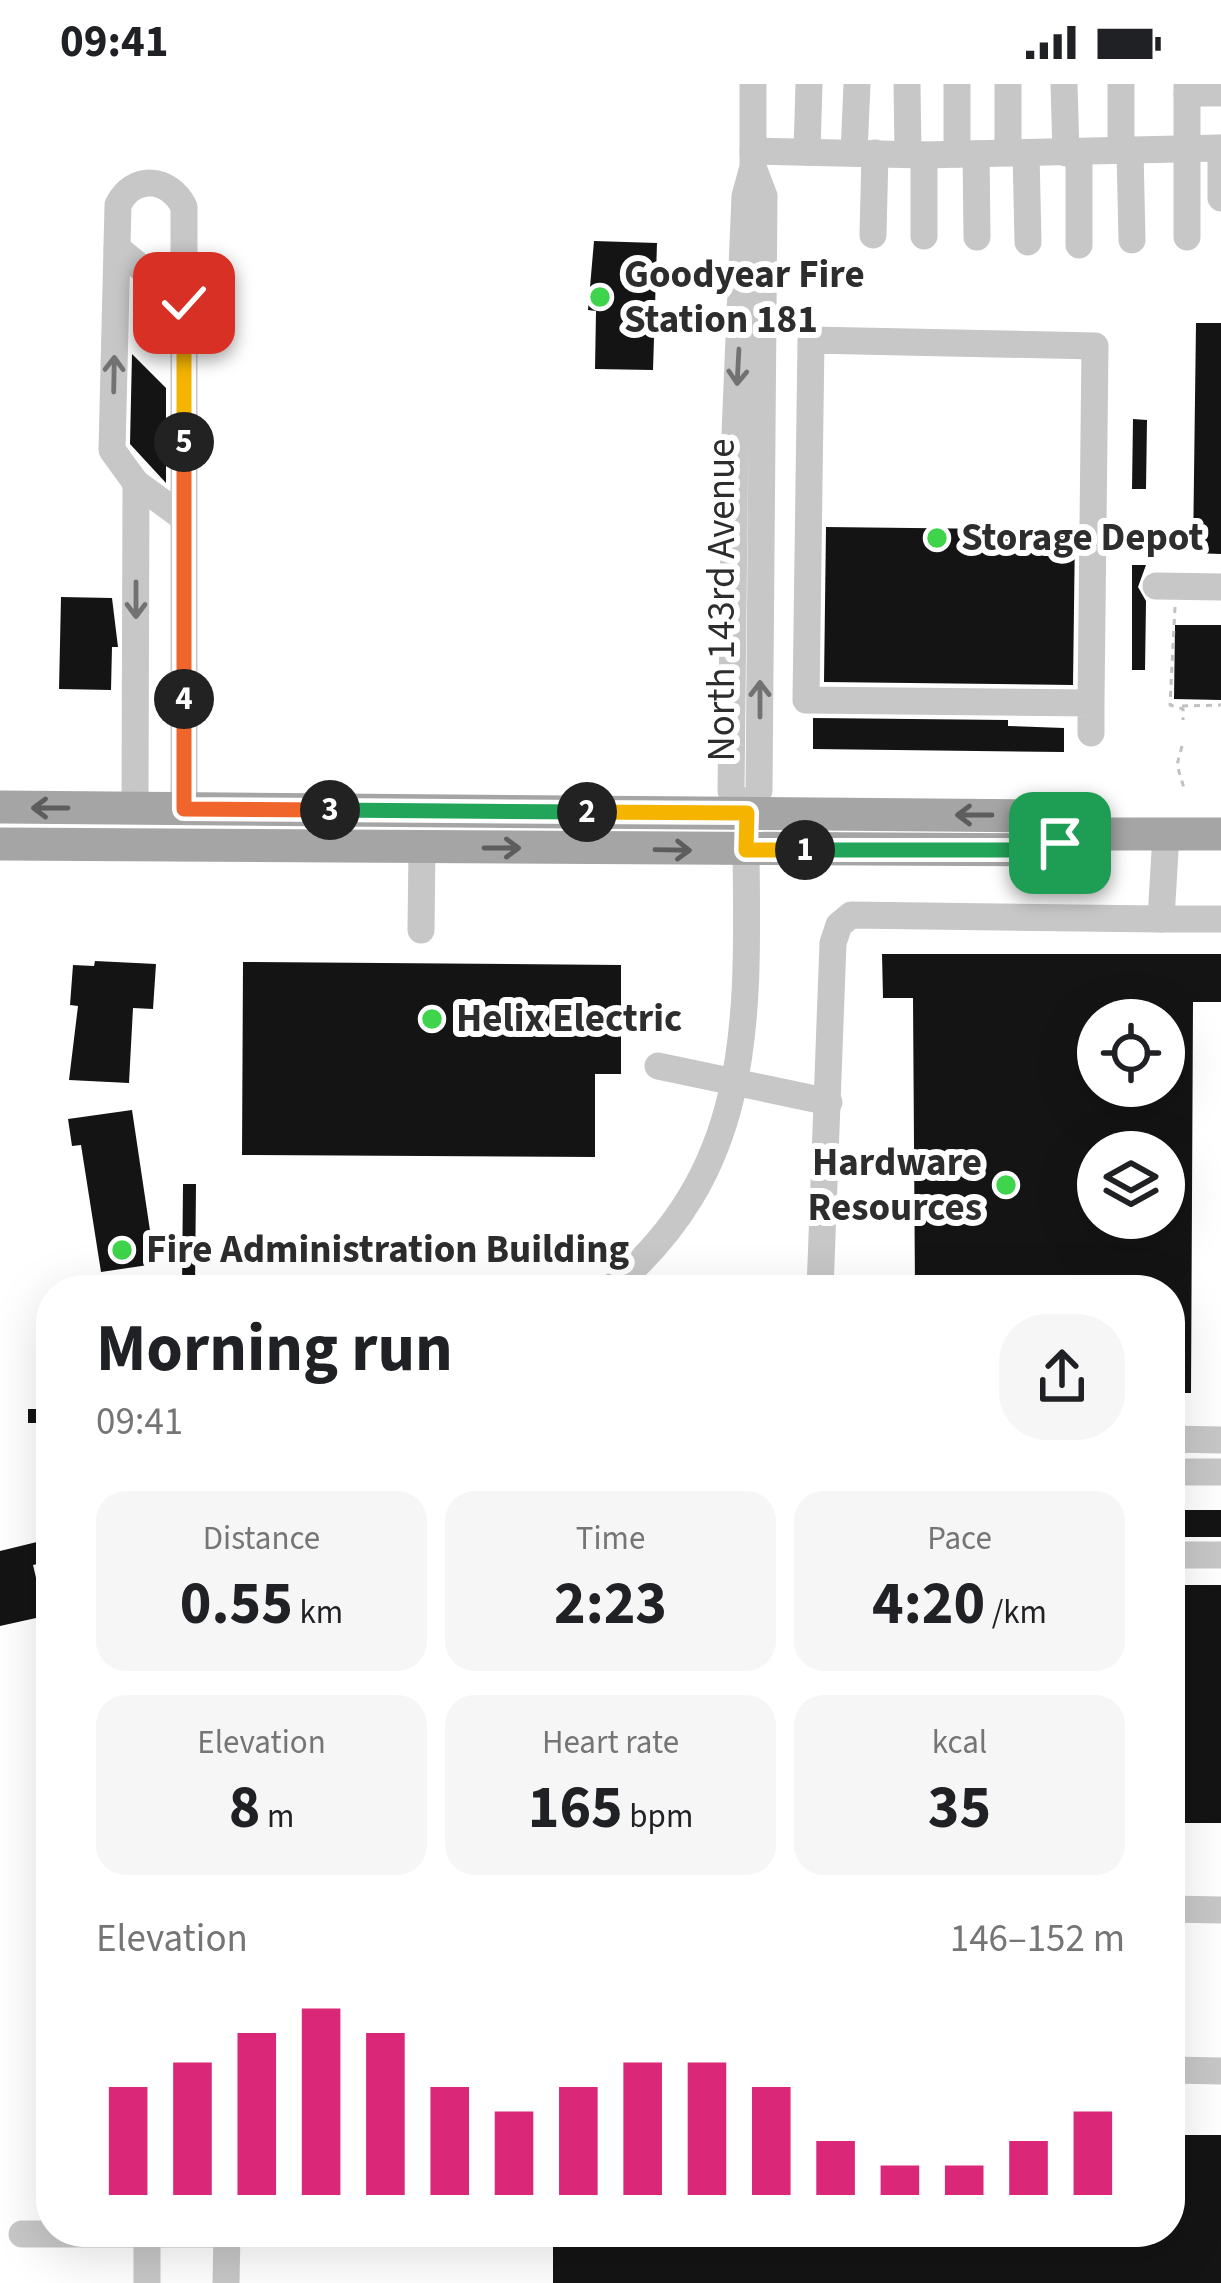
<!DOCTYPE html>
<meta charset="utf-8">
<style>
:root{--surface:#fff;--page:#f6f6f6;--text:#202124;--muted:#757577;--accent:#db2777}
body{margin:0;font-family:"Source Sans 3",sans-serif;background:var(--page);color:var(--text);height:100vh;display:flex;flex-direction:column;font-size:45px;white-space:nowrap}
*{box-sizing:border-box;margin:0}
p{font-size:39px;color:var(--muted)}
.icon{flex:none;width:66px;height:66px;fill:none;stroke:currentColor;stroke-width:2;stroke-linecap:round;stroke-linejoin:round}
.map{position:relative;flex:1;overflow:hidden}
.sheet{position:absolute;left:36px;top:1191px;width:1149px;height:972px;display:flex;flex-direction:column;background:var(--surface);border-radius:48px;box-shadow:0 12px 48px #0002}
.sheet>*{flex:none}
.controls{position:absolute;left:1077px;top:915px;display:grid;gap:24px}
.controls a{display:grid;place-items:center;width:108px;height:108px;border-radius:50%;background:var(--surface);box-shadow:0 12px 48px #0002;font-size:60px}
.pin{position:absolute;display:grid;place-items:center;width:102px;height:102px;color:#fff;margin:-51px;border-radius:24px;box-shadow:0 6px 18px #0006}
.km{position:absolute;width:60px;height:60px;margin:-30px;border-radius:50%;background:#222;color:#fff;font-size:33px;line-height:60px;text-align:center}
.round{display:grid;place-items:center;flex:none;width:126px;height:126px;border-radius:48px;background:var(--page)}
.overview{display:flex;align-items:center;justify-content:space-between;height:204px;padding:0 60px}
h1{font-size:66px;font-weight:700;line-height:90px}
.figures{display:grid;grid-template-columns:repeat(3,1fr);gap:18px;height:204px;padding:12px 60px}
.figures div{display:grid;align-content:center;border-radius:30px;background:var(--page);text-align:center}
.figures b{font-size:60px;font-weight:700}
.figures small{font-size:33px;font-weight:400}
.figures p{font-size:33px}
.chart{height:336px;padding:24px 60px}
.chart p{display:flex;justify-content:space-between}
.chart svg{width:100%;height:216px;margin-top:12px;stroke:var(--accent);stroke-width:6}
.status{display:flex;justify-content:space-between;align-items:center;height:84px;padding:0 60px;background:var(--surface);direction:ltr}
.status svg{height:33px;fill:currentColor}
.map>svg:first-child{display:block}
.building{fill:#141414;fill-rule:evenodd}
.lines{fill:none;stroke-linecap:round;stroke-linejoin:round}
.path{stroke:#c1c1c1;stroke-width:3;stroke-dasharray:6 6;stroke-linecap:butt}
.minor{stroke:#c7c7c7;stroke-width:27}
.major{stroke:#a5a5a5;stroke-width:33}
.oneway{stroke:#727272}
.oneway2{stroke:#5d5d5d}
.split-1-casing{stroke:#fff;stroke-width:24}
.split-2-casing{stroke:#fff;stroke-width:24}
.split-3-casing{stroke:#fff;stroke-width:24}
.split-4-casing{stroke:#fff;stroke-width:24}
.split-5-casing{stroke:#fff;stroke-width:24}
.split-6-casing{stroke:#fff;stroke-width:24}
.split-1{stroke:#22a559;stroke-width:15}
.split-2{stroke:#f5b400;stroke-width:15}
.split-3{stroke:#22a559;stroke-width:15}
.split-4{stroke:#f0652b;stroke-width:15}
.split-5{stroke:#f0652b;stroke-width:15}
.split-6{stroke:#f5b400;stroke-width:15}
.poi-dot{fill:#3fd44c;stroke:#fff;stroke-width:4.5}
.labels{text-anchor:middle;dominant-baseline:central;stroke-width:12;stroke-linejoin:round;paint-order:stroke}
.poi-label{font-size:39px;font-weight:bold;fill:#2d2d2d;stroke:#fff;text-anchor:start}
.street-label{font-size:39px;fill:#2d2d2d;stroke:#fff}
</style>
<div class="status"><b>09:41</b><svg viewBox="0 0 49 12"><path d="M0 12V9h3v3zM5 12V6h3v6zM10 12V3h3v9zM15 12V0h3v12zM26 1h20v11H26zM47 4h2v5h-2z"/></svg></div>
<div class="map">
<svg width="1221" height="2199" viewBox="0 0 1221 2199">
<rect width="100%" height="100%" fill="#fff"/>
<g class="building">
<polygon points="594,157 657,159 653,286 595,285 596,227 588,226"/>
<polygon points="1196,239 1221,239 1221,470 1193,469"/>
<polygon points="132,270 166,304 166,399 130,360"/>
<polygon points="1133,335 1147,336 1146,405 1132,405"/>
<polygon points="826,443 1075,446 1073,601 824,598"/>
<polygon points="1132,481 1146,481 1138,503 1146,517 1145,586 1132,586"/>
<polygon points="61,513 112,514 118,563 112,563 111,606 59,605"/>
<polygon points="1175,541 1221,541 1221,616 1174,615"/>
<polygon points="813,634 1008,636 1008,642 1064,644 1064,668 813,665"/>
<path d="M 882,870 L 1221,870 L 1221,918 L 1193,918 L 1191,1309 L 1170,1309 L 1170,1206 L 915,1206 L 913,914 L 883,914 ZM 1098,936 L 1164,936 L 1164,1002 L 1098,1002 ZM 1098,1068 L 1164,1068 L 1164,1134 L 1098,1134 Z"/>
<polygon points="95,877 156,880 153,925 133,924 129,999 69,996 78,922 70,921 73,881 94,882"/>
<polygon points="243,878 621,881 621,990 595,990 595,1073 242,1071"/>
<polygon points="132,1026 155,1180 101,1188 81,1061 72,1062 68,1035"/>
<polygon points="183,1100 196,1100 195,1203 182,1203"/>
<polygon points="38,1315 51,1315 51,1374 36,1374 36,1339 28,1339 28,1325 38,1325"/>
<rect x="1170" y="1426" width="51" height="27"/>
<polygon points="41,1457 46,1478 33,1481 45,1532 0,1542 0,1467"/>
<rect x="1170" y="1501" width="51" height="238"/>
<polygon points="1170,2051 1221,2051 1221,2199 553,2199 553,2148 1170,2148"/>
</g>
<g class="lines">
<g class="path">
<polyline points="1175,523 1170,621 1183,625 1183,636"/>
<polyline points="1182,622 1221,621"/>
<polyline points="1182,662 1177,681 1184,704"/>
</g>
<g class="minor">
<polyline points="907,0 908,70"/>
<polyline points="1064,0 1066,69"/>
<polyline points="1121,0 1121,67"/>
<polyline points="1187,9 1221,9"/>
<polyline points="1221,64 1221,114"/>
<polyline points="753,67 924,71 1219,64"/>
<polyline points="1130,67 1132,156"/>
<polyline points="807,68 809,0"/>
<polyline points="1079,68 1079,161"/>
<polyline points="854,69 857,0"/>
<polyline points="1008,69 1008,0"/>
<polyline points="1026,69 1028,158"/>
<polyline points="957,70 957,0"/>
<polyline points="976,70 977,153"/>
<polyline points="924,71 924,152"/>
<polyline points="753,83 764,112 759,707 747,729 731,707 735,349 745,112 753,83 753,0"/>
<polyline points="873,151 875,69"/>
<polyline points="1187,153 1187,0"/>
<polyline points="117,164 184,219"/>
<path d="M 184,434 L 136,399 L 112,366 L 118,121 C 133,90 170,93 184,123 L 184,725"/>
<polyline points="1156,502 1221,503"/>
<polyline points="1091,649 1091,619 1095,262 811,256 806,616 1091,619"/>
<polyline points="135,724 136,399"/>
<polyline points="1166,750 1161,835 1221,835"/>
<polyline points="421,846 422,764"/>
<polyline points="658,982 829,1018"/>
<path d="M 609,1206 C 754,1087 748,937 746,766"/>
<polyline points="820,1206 833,859 839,841 851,831 1161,835"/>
<polyline points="1170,1355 1221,1356"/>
<polyline points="1170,1388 1221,1388"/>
<polyline points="1170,1471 1221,1471"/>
<polyline points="1170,1825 1221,1826"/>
<polyline points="1170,1986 1221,1987"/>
<polyline points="22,2150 227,2150"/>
<polyline points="147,2199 147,2150"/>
<polyline points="226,2199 227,2148"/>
</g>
<g class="major">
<polyline points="0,723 1040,732 1079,750"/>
<polyline points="0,760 1045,766 1079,750 1221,750"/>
</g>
</g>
<defs><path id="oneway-shaft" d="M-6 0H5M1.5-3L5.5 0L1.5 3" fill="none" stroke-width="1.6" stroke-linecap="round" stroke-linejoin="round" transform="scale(3)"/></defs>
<g class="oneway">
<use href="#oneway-shaft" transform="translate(738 283) rotate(93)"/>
<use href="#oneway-shaft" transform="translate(114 290) rotate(-89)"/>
<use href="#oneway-shaft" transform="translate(136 516) rotate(90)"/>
<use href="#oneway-shaft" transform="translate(760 615) rotate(-90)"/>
</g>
<g class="oneway2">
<use href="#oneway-shaft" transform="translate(50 724) rotate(-180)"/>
<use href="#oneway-shaft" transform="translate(974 731) rotate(-180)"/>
<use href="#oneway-shaft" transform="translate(502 764)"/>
<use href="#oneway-shaft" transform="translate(673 766) rotate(1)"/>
</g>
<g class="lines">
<defs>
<polyline id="split-1" points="805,766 1045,766 1060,759"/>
<polyline id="split-2" points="587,728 747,729 746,766 805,766"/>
<polyline id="split-3" points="330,726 587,728"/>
<polyline id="split-4" points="184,615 184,725 330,726"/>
<polyline id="split-5" points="184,358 184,615"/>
<polyline id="split-6" points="184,219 184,358"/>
</defs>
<use href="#split-1" class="split-1-casing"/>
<use href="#split-2" class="split-2-casing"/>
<use href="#split-3" class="split-3-casing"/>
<use href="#split-4" class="split-4-casing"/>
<use href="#split-5" class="split-5-casing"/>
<use href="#split-6" class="split-6-casing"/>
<use href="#split-1" class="split-1"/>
<use href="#split-2" class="split-2"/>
<use href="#split-3" class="split-3"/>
<use href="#split-4" class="split-4"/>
<use href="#split-5" class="split-5"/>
<use href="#split-6" class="split-6"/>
</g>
<g class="poi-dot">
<circle cx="600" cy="213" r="12"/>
<circle cx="937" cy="454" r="12"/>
<circle cx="432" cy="935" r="12"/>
<circle cx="1006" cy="1101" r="12"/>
<circle cx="122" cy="1166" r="12"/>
</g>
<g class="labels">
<g class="poi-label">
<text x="624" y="191">Goodyear Fire<tspan x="624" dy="45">Station 181</tspan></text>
<text x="961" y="454">Storage Depot</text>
<text x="456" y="935">Helix Electric</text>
<text x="982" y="1079" text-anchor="end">Hardware<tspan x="982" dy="45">Resources</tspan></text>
<text x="146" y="1166">Fire Administration Building</text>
</g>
<g class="street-label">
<text transform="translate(722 516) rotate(-90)">North 143rd Avenue</text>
</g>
</g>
</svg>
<div class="controls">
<a><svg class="icon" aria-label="locate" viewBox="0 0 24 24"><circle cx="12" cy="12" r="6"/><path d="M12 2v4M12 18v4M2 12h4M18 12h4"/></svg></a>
<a><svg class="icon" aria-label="layers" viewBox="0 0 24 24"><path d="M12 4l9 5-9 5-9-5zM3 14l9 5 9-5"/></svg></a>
</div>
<div class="pin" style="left:1060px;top:759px;background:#1e9e55"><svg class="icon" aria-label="arrive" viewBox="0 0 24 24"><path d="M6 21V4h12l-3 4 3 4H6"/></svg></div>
<div class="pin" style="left:184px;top:219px;background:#d93025"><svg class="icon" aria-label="check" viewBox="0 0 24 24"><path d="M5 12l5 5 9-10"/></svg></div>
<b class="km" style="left:805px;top:766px">1</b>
<b class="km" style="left:587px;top:728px">2</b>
<b class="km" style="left:330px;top:726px">3</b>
<b class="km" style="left:184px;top:615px">4</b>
<b class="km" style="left:184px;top:358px">5</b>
<section class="sheet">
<div class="overview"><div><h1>Morning run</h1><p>09:41</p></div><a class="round"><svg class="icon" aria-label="share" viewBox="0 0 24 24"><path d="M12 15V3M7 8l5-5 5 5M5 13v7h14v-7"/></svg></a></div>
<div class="figures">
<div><p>Distance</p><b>0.55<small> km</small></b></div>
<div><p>Time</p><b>2:23</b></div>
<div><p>Pace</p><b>4:20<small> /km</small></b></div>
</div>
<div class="figures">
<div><p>Elevation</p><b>8<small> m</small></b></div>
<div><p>Heart rate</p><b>165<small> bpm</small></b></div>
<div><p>kcal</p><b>35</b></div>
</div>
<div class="chart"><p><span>Elevation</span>146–152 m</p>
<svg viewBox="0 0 160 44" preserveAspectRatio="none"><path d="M5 44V22M15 44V17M25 44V11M35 44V6M45 44V11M55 44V22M65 44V27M75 44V22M85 44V17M95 44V17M105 44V22M115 44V33M125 44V38M135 44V38M145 44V33M155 44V27"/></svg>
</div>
</section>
</div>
